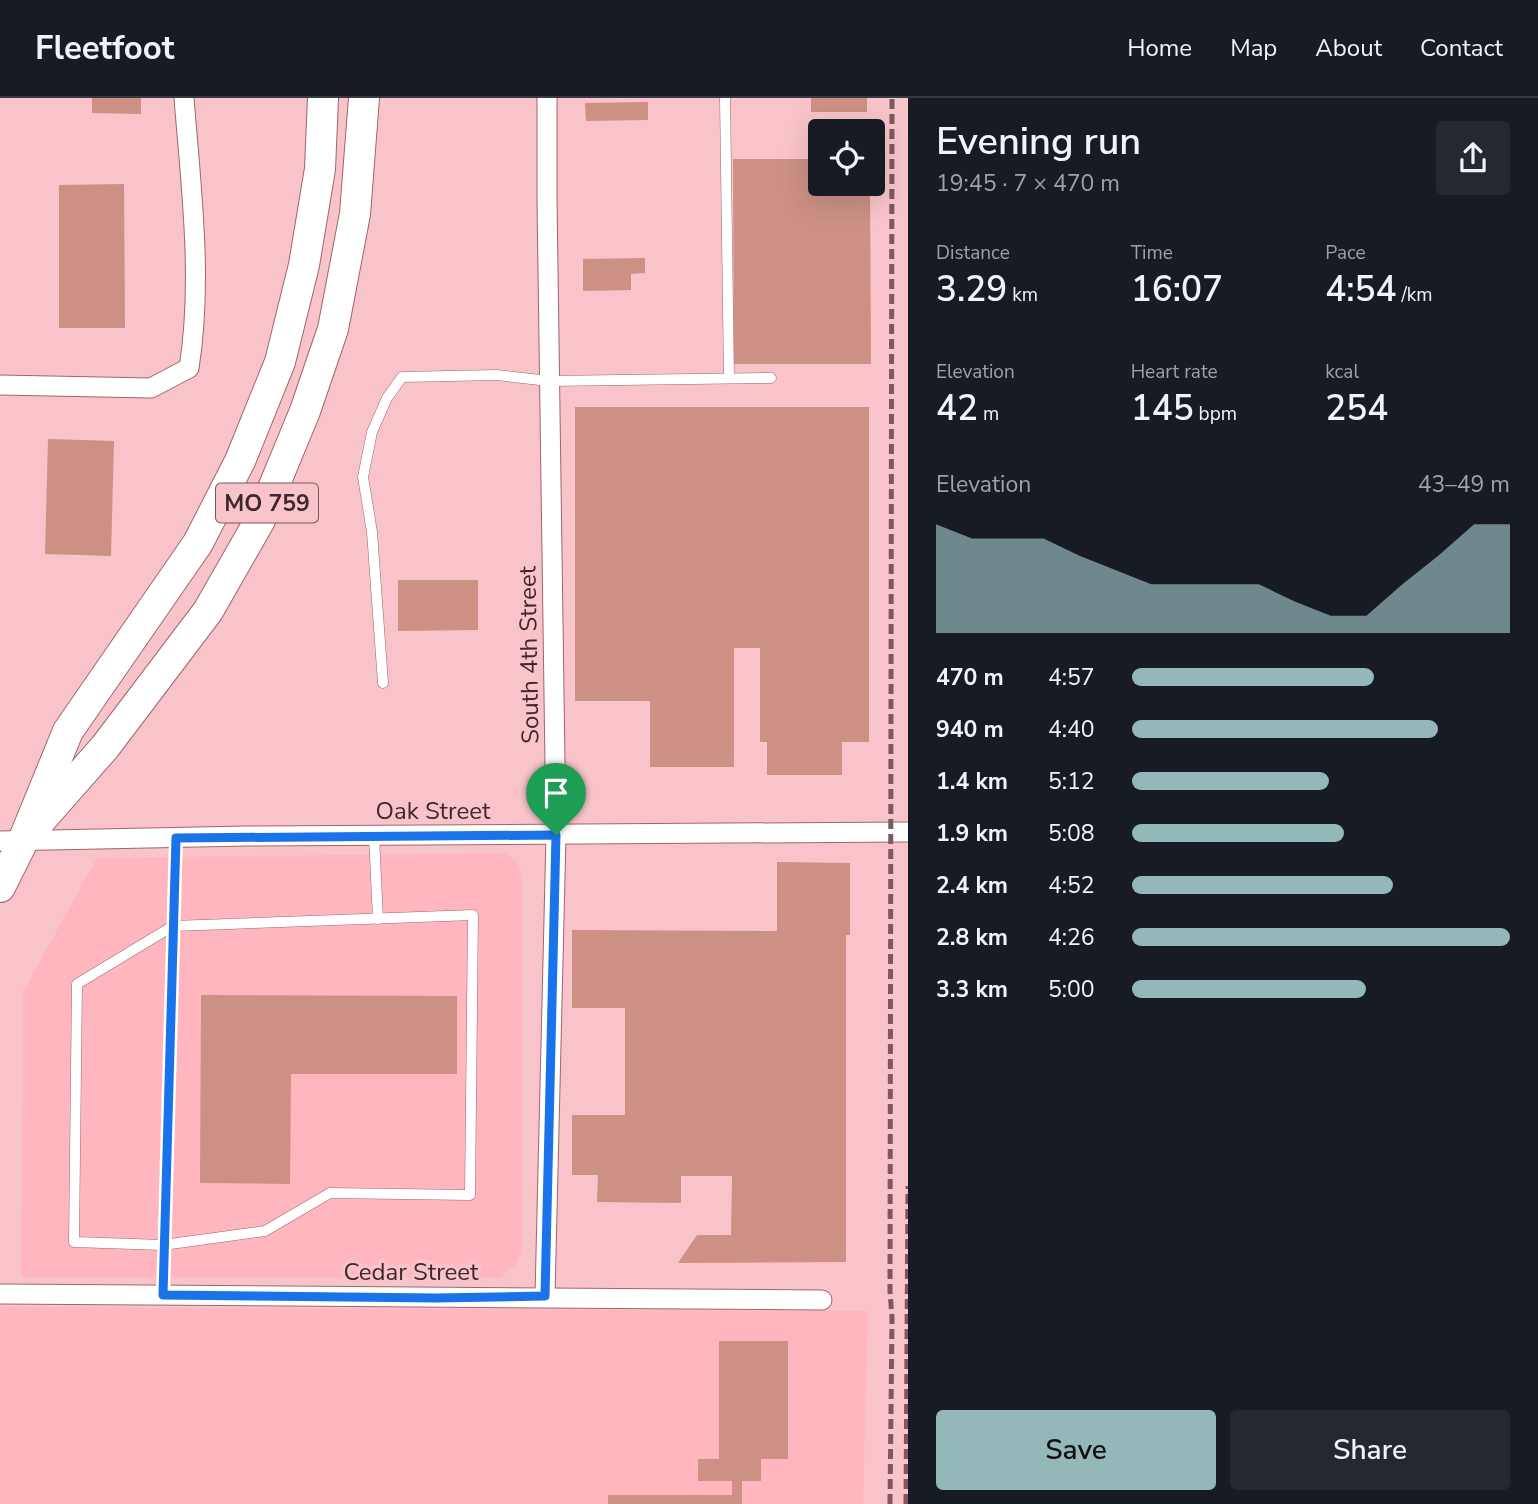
<!DOCTYPE html>
<meta charset="utf-8">
<style>
:root{--surface:#171b24;--page:#242831;--text:#f1f3f6;--muted:#9ea1a6;--line:#363941;--accent:#94b7b7}
body{margin:0;font-family:"Nunito Sans",sans-serif;background:var(--page);color:var(--text);height:100vh;display:flex;flex-direction:column;font-size:26px;white-space:nowrap}
*{box-sizing:border-box;margin:0}
p{font-size:23px;color:var(--muted)}
.icon{flex:none;width:38px;height:38px;fill:none;stroke:currentColor;stroke-width:2;stroke-linecap:round;stroke-linejoin:round}
.map{position:relative;flex:1;overflow:hidden}
.side{display:flex;flex-direction:column;background:var(--surface);width:630px}
.side>*{flex:none}
.tools{position:absolute;left:808px;top:21px;display:grid;gap:14px}
.tools a{display:grid;place-items:center;width:77px;height:77px;border-radius:7px;background:var(--surface);box-shadow:0 7px 28px #0002;font-size:35px}
.pin{position:absolute;display:grid;place-items:center;width:60px;height:60px;color:#fff;margin:-72px -30px;border-radius:50% 50% 50% 0;rotate:-45deg;box-shadow:0 0 7px #0007}
.pin .icon{rotate:45deg}
.round{display:grid;place-items:center;flex:none;width:74px;height:74px;border-radius:7px;background:var(--page)}
.summary{display:flex;align-items:center;justify-content:space-between;height:119px;padding:0 28px}
h1{font-size:38px;font-weight:600;line-height:52px}
.figures{display:grid;grid-template-columns:repeat(3,1fr);gap:10px;height:119px;padding:7px 28px}
.figures div{display:grid;align-content:center}
.figures b{font-size:35px;font-weight:600}
.figures small{font-size:19px;font-weight:400}
.figures p{font-size:19px}
.chart{height:196px;padding:14px 28px}
.chart p{display:flex;justify-content:space-between}
.chart svg{width:100%;height:126px;margin-top:7px;fill:var(--accent);opacity:.7}
.button{display:flex;gap:14px;margin-top:auto;padding:14px 28px}
.button a{flex:1;height:80px;border-radius:7px;background:var(--accent);color:#111;font-size:28px;font-weight:600;line-height:80px;text-align:center}
.button a+a{background:var(--page);color:var(--text)}
ul{padding:0 28px;list-style:none;font-size:23px}
li{display:grid;grid-template-columns:112px 84px 1fr;align-items:center;height:52px}
li i{height:18px;border-radius:9px;background:var(--accent)}
header{display:flex;align-items:center;gap:42px;box-sizing:border-box;height:98px;padding:0 35px;background:var(--surface);border-bottom:2px solid var(--line)}
header strong{font-size:33px}
nav{display:flex;gap:38px;margin-inline-start:auto;font-size:24px}
main{display:flex;flex:1;min-height:0}
.map>svg:first-child{display:block}
.built{fill:#ffb6bf}
.building{fill:#cc9084}
.lines{fill:none;stroke-linecap:round;stroke-linejoin:round}
.service-casing{stroke:#9f656d;stroke-width:11}
.minor-casing{stroke:#9f656d;stroke-width:21}
.primary-casing{stroke:#9f656d;stroke-width:32}
.service{stroke:#fff;stroke-width:10}
.minor{stroke:#fff;stroke-width:19}
.primary{stroke:#fff;stroke-width:30}
.rail{stroke:#7b595e;stroke-width:5;stroke-dasharray:10 5;stroke-linecap:butt}
.route-casing{stroke:#fff;stroke-width:14}
.route{stroke:#1a73e8;stroke-width:9}
.labels{text-anchor:middle;dominant-baseline:central;stroke-width:7;stroke-linejoin:round;paint-order:stroke}
.shield{fill:#f8c4c9;stroke:#77565a;stroke-width:2}
.shield-label{font-size:23px;font-weight:bold;fill:#40272b}
.street-label{font-size:24px;fill:#40272b;stroke:#f8c4c9}
</style>
<header>
<strong>Fleetfoot</strong>
<nav><a>Home</a><a>Map</a><a>About</a><a>Contact</a></nav>
</header>
<main>
<div class="map">
<svg width="908" height="1406" viewBox="0 0 908 1406">
<rect width="100%" height="100%" fill="#f8c4c9"/>
<g class="built">
<polygon points="504,755 517,763 522,779 522,1154 513,1169 500,1180 21,1179 23,894 97,760"/>
<polygon points="0,1209 868,1213 863,1406 0,1406"/>
</g>
<g class="building">
<polygon points="92,0 141,0 141,16 92,15"/>
<rect x="811" y="0" width="56" height="14"/>
<polygon points="648,4 648,22 586,23 585,5"/>
<polygon points="733,61 821,61 821,86 870,86 871,266 734,266"/>
<polygon points="124,86 125,230 59,230 59,87"/>
<polygon points="645,160 645,175 631,176 631,192 583,193 583,161"/>
<polygon points="575,309 869,309 869,644 842,644 842,677 767,677 767,644 760,644 760,550 734,550 734,669 650,669 650,603 575,603"/>
<polygon points="48,341 114,343 111,458 45,456"/>
<polygon points="398,482 478,482 478,532 398,533"/>
<polygon points="777,764 850,765 850,837 846,837 846,1164 678,1165 697,1137 731,1137 732,1078 681,1078 681,1105 597,1104 598,1077 572,1077 572,1017 625,1017 625,910 572,910 572,832 777,833"/>
<polygon points="201,897 457,898 457,976 291,976 290,1086 200,1085"/>
<polygon points="719,1243 788,1243 788,1361 761,1361 761,1383 742,1383 742,1406 608,1406 608,1397 732,1397 732,1383 698,1383 698,1361 719,1361"/>
</g>
<g class="lines">
<defs>
<g id="service">
<polyline points="725,0 729,280"/>
<polyline points="383,585 372,434 363,379 372,334 387,300 402,279 496,277 549,283 771,280"/>
<polyline points="374,738 378,821"/>
<path d="M 163,1197 L 163,1147 L 265,1133 L 330,1095 L 470,1097 L 473,817 L 173,828 L 77,886 L 74,1144 L 163,1147 C 167,1011 172,876 176,740"/>
</g>
<g id="minor">
<path d="M 0,287 L 151,290 L 189,270 C 203,182 191,89 184,0"/>
<polyline points="0,743 247,738 908,734"/>
<path d="M 0,1196 C 274,1197 548,1198 822,1202"/>
<polyline points="545,1198 556,737 547,101 547,0"/>
</g>
<g id="primary">
<polyline points="39,724 105,649 208,513 260,422 305,313 333,231 355,116 364,0"/>
<polyline points="0,789 23,743 68,633 198,445 240,363 280,264 304,167 320,71 323,0"/>
</g>
</defs>
<use href="#service" class="service-casing"/>
<use href="#minor" class="minor-casing"/>
<use href="#primary" class="primary-casing"/>
<use href="#service" class="service"/>
<use href="#minor" class="minor"/>
<use href="#primary" class="primary"/>
<g class="rail">
<polyline points="890,1406 892,1220 890,1193 892,0"/>
<polyline points="906,1406 908,1088"/>
</g>
</g>
<g class="lines">
<defs>
<polygon id="route" points="556,737 545,1198 436,1200 163,1197 176,740"/>
</defs>
<use href="#route" class="route-casing"/>
<use href="#route" class="route"/>
</g>
<g class="labels">
<rect class="shield" x="216" y="385.5" width="102" height="39" rx="5"/>
<g class="shield-label">
<text x="267" y="405">MO 759</text>
</g>
<g class="street-label">
<text transform="translate(529 557) rotate(-91)">South 4th Street</text>
<text x="433" y="713">Oak Street</text>
<text x="411" y="1174">Cedar Street</text>
</g>
</g>
</svg>
<div class="tools">
<a><svg class="icon" aria-label="locate" viewBox="0 0 24 24"><circle cx="12" cy="12" r="6"/><path d="M12 2v4M12 18v4M2 12h4M18 12h4"/></svg></a>
</div>
<div class="pin" style="left:556px;top:737px;background:#1e9e55"><svg class="icon" aria-label="arrive" viewBox="0 0 24 24"><path d="M6 21V4h12l-3 4 3 4H6"/></svg></div>
</div>
<section class="side">
<div class="summary"><div><h1>Evening run</h1><p>19:45 · 7 × 470 m</p></div><a class="round"><svg class="icon" aria-label="share" viewBox="0 0 24 24"><path d="M12 15V3M7 8l5-5 5 5M5 13v7h14v-7"/></svg></a></div>
<div class="figures">
<div><p>Distance</p><b>3.29<small> km</small></b></div>
<div><p>Time</p><b>16:07</b></div>
<div><p>Pace</p><b>4:54<small> /km</small></b></div>
</div>
<div class="figures">
<div><p>Elevation</p><b>42<small> m</small></b></div>
<div><p>Heart rate</p><b>145<small> bpm</small></b></div>
<div><p>kcal</p><b>254</b></div>
</div>
<div class="chart"><p><span>Elevation</span>43–49 m</p>
<svg viewBox="0 0 160 44" preserveAspectRatio="none"><path d="M0 44V6L10 11L20 11L30 11L40 17L50 22L60 27L70 27L80 27L90 27L100 33L110 38L120 38L130 27L140 17L150 6L160 6V44z"/></svg>
</div>
<ul>
<li><b>470 m</b>4:57<i style="width:64%"></i></li>
<li><b>940 m</b>4:40<i style="width:81%"></i></li>
<li><b>1.4 km</b>5:12<i style="width:52%"></i></li>
<li><b>1.9 km</b>5:08<i style="width:56%"></i></li>
<li><b>2.4 km</b>4:52<i style="width:69%"></i></li>
<li><b>2.8 km</b>4:26<i style="width:100%"></i></li>
<li><b>3.3 km</b>5:00<i style="width:62%"></i></li>
</ul>
<div class="button"><a>Save</a><a>Share</a></div>
</section>
</main>
